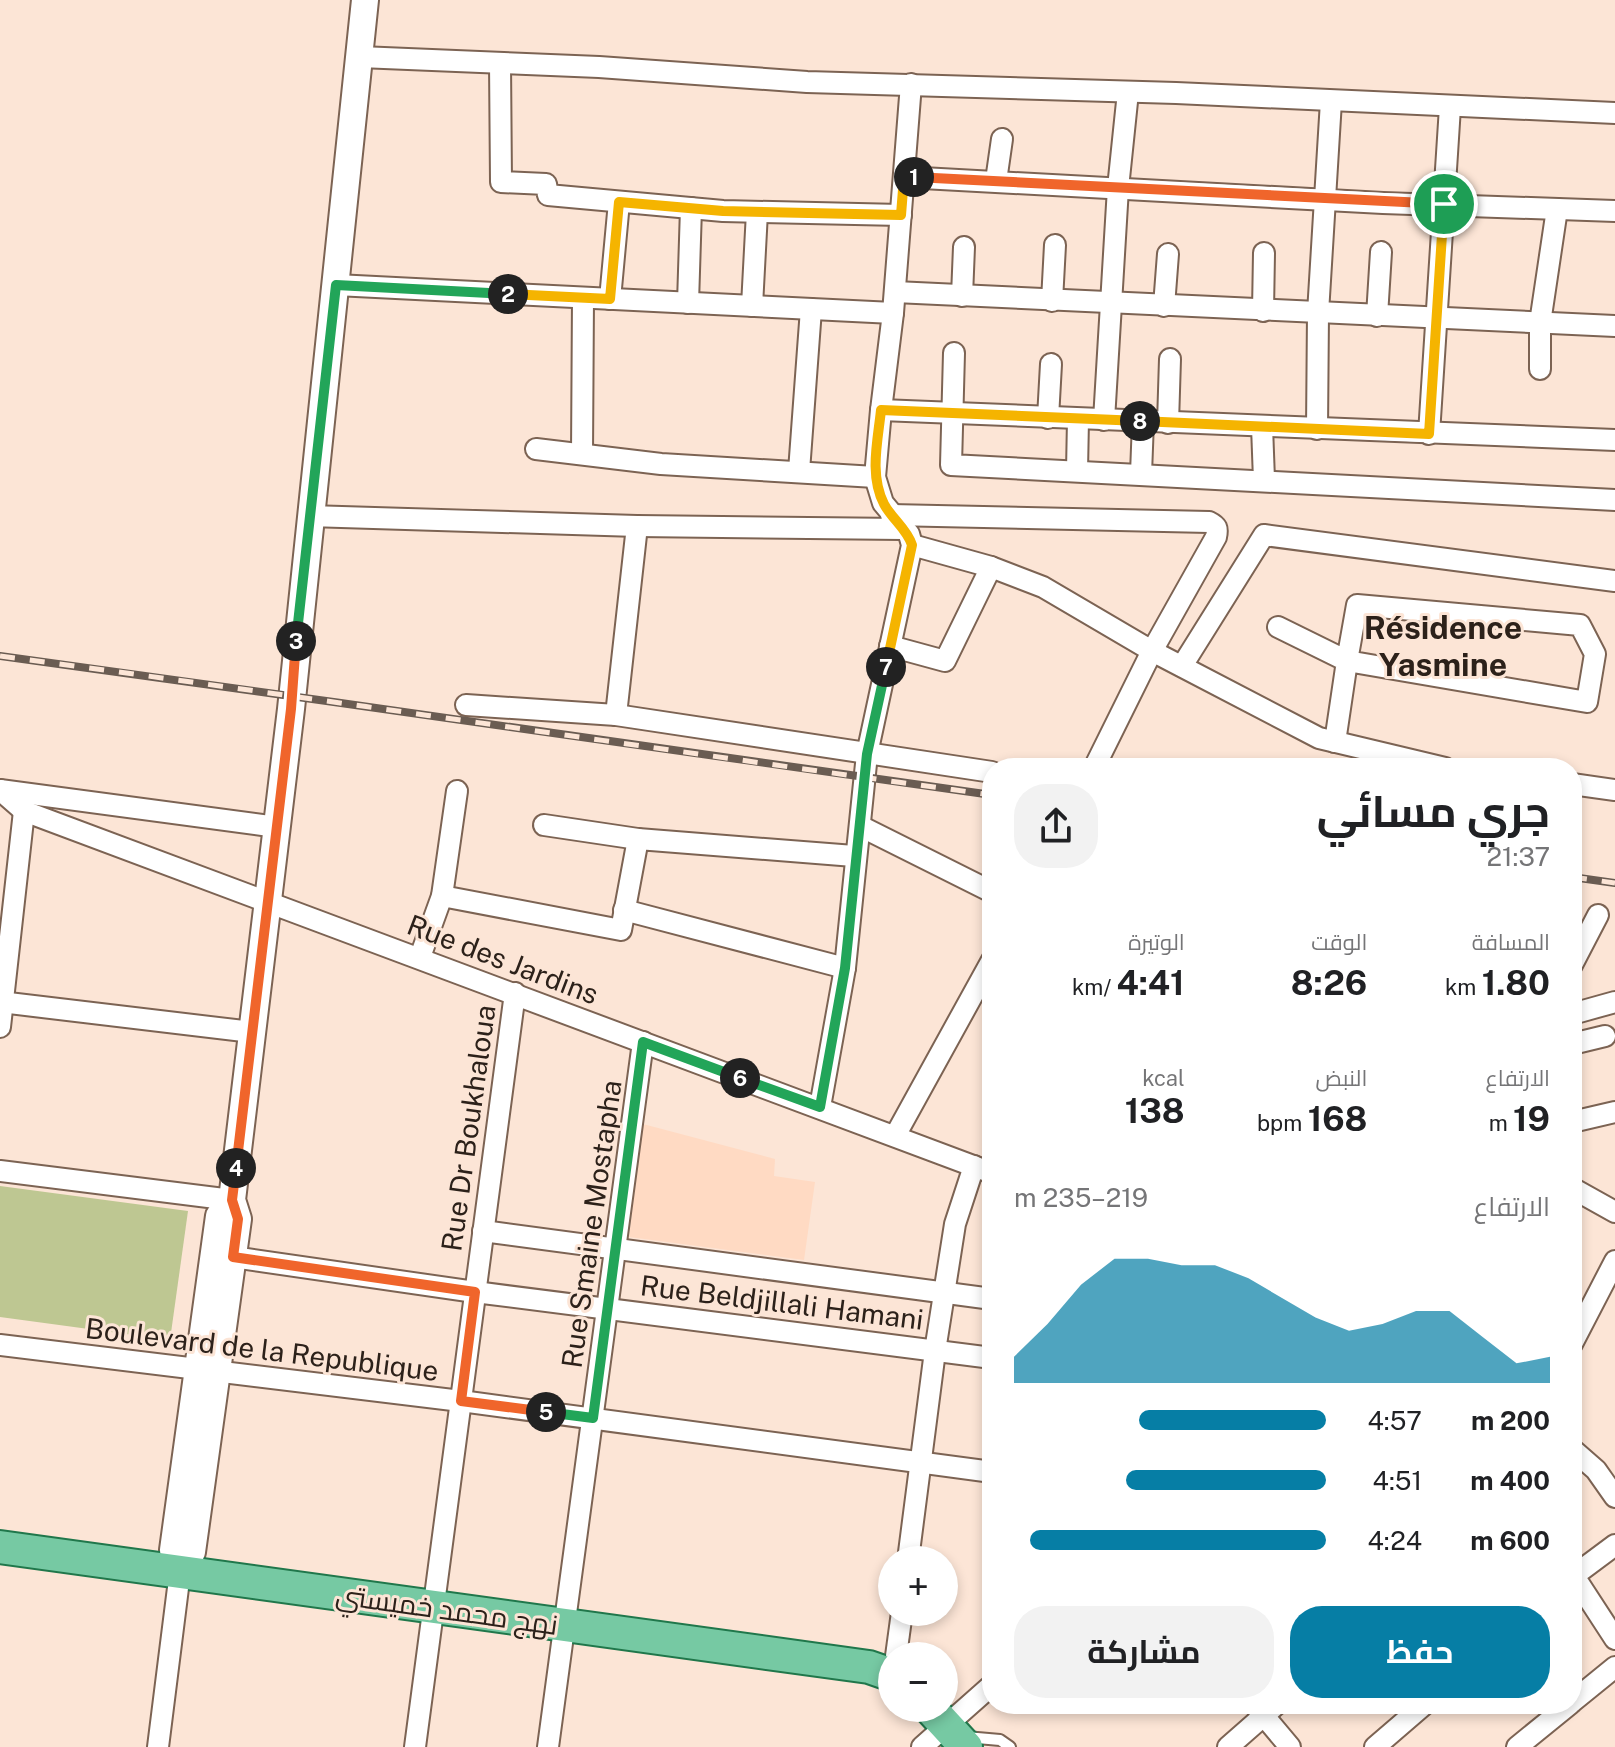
<!DOCTYPE html>
<html lang="ar">
<meta charset="utf-8">
<style>
:root{--surface:#fff;--page:#f2f2f2;--text:#202124;--muted:#757577;--accent:#067ea5}
body{margin:0;font-family:"Public Sans",Cairo,sans-serif;background:var(--page);color:var(--text);direction:rtl;height:100vh;display:flex;flex-direction:column;font-size:30px;white-space:nowrap}
*{box-sizing:border-box;margin:0}
p{font-size:26px;color:var(--muted)}
.icon{flex:none;width:44px;height:44px;fill:none;stroke:currentColor;stroke-width:2;stroke-linecap:round;stroke-linejoin:round}
.map{position:relative;flex:1;overflow:hidden;direction:ltr}
.panel{position:absolute;left:982px;top:758px;width:600px;height:956px;display:flex;flex-direction:column;background:var(--surface);border-radius:32px;box-shadow:0 4px 12px #0003;direction:rtl}
.panel>*{flex:none}
.fabs{position:absolute;left:878px;top:1546px;display:grid;gap:16px}
.fabs a{display:grid;place-items:center;width:80px;height:80px;border-radius:50%;background:var(--surface);box-shadow:0 4px 12px #0003;font-size:40px}
.pin{position:absolute;display:grid;place-items:center;width:68px;height:68px;color:#fff;margin:-34px;border:4px solid #fff;border-radius:50%;box-shadow:0 2px 8px #0007}
.km{position:absolute;width:40px;height:40px;margin:-20px;border-radius:50%;background:#222;color:#fff;font-size:22px;line-height:40px;text-align:center}
.round{display:grid;place-items:center;flex:none;width:84px;height:84px;border-radius:32px;background:var(--page)}
.overview{display:flex;align-items:center;justify-content:space-between;height:136px;padding:0 32px}
h1{font-size:44px;font-weight:700;line-height:60px}
.stats{display:grid;grid-template-columns:repeat(3,1fr);gap:12px;height:136px;padding:8px 32px}
.stats div{display:grid;align-content:center}
.stats b{font-size:34px;font-weight:700}
.stats small{font-size:22px;font-weight:400}
.stats p{font-size:22px}
.chart{height:224px;padding:16px 32px}
.chart p{display:flex;justify-content:space-between}
.chart svg{width:100%;height:144px;margin-top:8px;fill:var(--accent);opacity:.7}
.cta{display:flex;gap:16px;margin-top:auto;padding:16px 32px}
.cta a{flex:1;height:92px;border-radius:32px;background:var(--accent);color:#fff;font-size:32px;font-weight:700;line-height:92px;text-align:center}
.cta a+a{background:var(--page);color:var(--text)}
ul{padding:0 32px;list-style:none;font-size:26px}
li{display:grid;grid-template-columns:128px 96px 1fr;align-items:center;height:60px}
li i{height:20px;border-radius:10px;background:var(--accent)}
.map>svg:first-child{display:block}
.built{fill:#ffdac3}
.green{fill:#bec792}
.lines{fill:none;stroke-linecap:round;stroke-linejoin:round}
.service-casing{stroke:#7c6353;stroke-width:14}
.minor-casing{stroke:#7c6353;stroke-width:24}
.tertiary-casing{stroke:#7c6353;stroke-width:30}
.primary-casing{stroke:#20774b;stroke-width:36}
.service{stroke:#fff;stroke-width:10}
.minor{stroke:#fff;stroke-width:20}
.tertiary{stroke:#fff;stroke-width:26}
.primary{stroke:#76c9a3;stroke-width:32}
.rail-casing{stroke:#6a5c52;stroke-width:8}
.rail{stroke:#fce5d6;stroke-width:5;stroke-dasharray:15;stroke-linecap:butt}
.split-1-casing{stroke:#fff;stroke-width:16}
.split-2-casing{stroke:#fff;stroke-width:16}
.split-3-casing{stroke:#fff;stroke-width:16}
.split-4-casing{stroke:#fff;stroke-width:16}
.split-5-casing{stroke:#fff;stroke-width:16}
.split-6-casing{stroke:#fff;stroke-width:16}
.split-7-casing{stroke:#fff;stroke-width:16}
.split-8-casing{stroke:#fff;stroke-width:16}
.split-9-casing{stroke:#fff;stroke-width:16}
.split-1{stroke:#f0652b;stroke-width:10}
.split-2{stroke:#f5b400;stroke-width:10}
.split-3{stroke:#22a559;stroke-width:10}
.split-4{stroke:#f0652b;stroke-width:10}
.split-5{stroke:#f0652b;stroke-width:10}
.split-6{stroke:#22a559;stroke-width:10}
.split-7{stroke:#22a559;stroke-width:10}
.split-8{stroke:#f5b400;stroke-width:10}
.split-9{stroke:#f5b400;stroke-width:10}
.labels{text-anchor:middle;dominant-baseline:central;stroke-width:6;stroke-linejoin:round;paint-order:stroke}
.street-label{font-size:28px;fill:#2c211a;stroke:#fce5d6}
.quarter-label{font-size:32px;font-weight:bold;fill:#2c211a;stroke:#fce5d6}
</style>
<div class="map">
<svg width="1615" height="1747" viewBox="0 0 1615 1747">
<rect width="100%" height="100%" fill="#fce5d6"/>
<polygon class="built" points="643,1124 775,1159 774,1176 815,1182 804,1260 629,1237"/>
<polygon class="green" points="0,1186 188,1211 170,1340 0,1317"/>
<g class="lines">
<defs>
<polyline id="service" points="966,1737 1000,1740 1010,1747"/>
<g id="minor">
<polyline points="360,57 599,67 807,82 1176,93 1615,113"/>
<polyline points="500,63 501,182 546,184 548,195 723,211 901,215"/>
<polyline points="904,177 1383,203 1615,211"/>
<polyline points="996,181 1002,139"/>
<polyline points="336,285 893,313"/>
<polyline points="895,292 1615,326"/>
<polyline points="962,296 964,247"/>
<polyline points="610,299 619,202"/>
<polyline points="1052,301 1055,245"/>
<polyline points="688,303 691,208"/>
<polyline points="752,306 757,212"/>
<polyline points="1164,306 1168,254"/>
<polyline points="1263,311 1264,253"/>
<polyline points="1377,316 1381,252"/>
<polyline points="954,353 951,465 1615,500"/>
<polyline points="1540,369 1540,323 1557,209"/>
<polyline points="881,410 1615,440"/>
<polyline points="1048,418 1051,364"/>
<polyline points="1104,420 1118,188 1128,92"/>
<polyline points="1168,423 1170,359"/>
<polyline points="1262,426 1264,480"/>
<polyline points="1317,429 1318,313 1331,101"/>
<polyline points="1429,434 1450,107"/>
<polyline points="536,449 661,464 875,477"/>
<polyline points="582,454 583,298"/>
<polyline points="799,471 811,309"/>
<polyline points="1077,471 1078,419"/>
<polyline points="1141,474 1143,421"/>
<path d="M 891,515 L 1209,522 C 1217,526 1218,528 1216,537 L 1152,651 L 1094,768"/>
<polyline points="309,516 637,526 902,529"/>
<polyline points="912,545 991,567 1043,587 1152,651 1319,738 1445,768"/>
<polyline points="1278,627 1347,661 1357,605 1580,625 1595,654 1587,702 1347,661 1335,742"/>
<polyline points="890,646 945,661 991,567"/>
<polyline points="1182,666 1264,535 1615,581"/>
<polyline points="466,705 616,715 992,772"/>
<polyline points="616,715 637,526"/>
<polyline points="1572,784 1615,790"/>
<polyline points="0,790 24,811 992,1173"/>
<polyline points="0,790 277,827"/>
<polyline points="544,825 638,839"/>
<polyline points="860,826 992,892"/>
<polyline points="442,896 621,930 638,839 854,856"/>
<polyline points="624,910 845,968"/>
<polyline points="420,957 442,896 457,791"/>
<polyline points="1572,965 1598,915"/>
<polyline points="0,1002 252,1032"/>
<polyline points="1572,1014 1615,1002"/>
<polyline points="0,1027 24,811"/>
<polyline points="1572,1044 1605,1036"/>
<polyline points="820,1107 845,968 867,754 912,545 909,534 883,503 875,477 881,410 893,313 911,84"/>
<polyline points="1572,1122 1615,1112"/>
<polyline points="895,1136 992,960"/>
<polyline points="0,1171 232,1200"/>
<polyline points="1572,1188 1615,1212"/>
<polyline points="483,1231 992,1299"/>
<polyline points="233,1257 475,1292 992,1358"/>
<polyline points="1572,1344 1615,1261"/>
<polyline points="0,1345 461,1401 992,1472"/>
<polyline points="1572,1449 1596,1470 1615,1497"/>
<polyline points="908,1560 935,1351 955,1224 974,1166"/>
<polyline points="1572,1573 1615,1639"/>
<polyline points="1572,1577 1615,1545"/>
<polyline points="896,1656 902,1612"/>
<polyline points="1572,1702 1615,1667"/>
<polyline points="1254,1704 1290,1747"/>
<polyline points="158,1747 180,1572"/>
<polyline points="415,1747 515,993"/>
<polyline points="548,1747 643,1042"/>
<polyline points="922,1747 992,1685"/>
<polyline points="1228,1747 1277,1704"/>
<polyline points="1375,1747 1425,1704"/>
<polyline points="1517,1747 1570,1704"/>
</g>
<g id="tertiary">
<polyline points="180,1572 192,1552 238,1219 232,1200 291,709 365,0"/>
<polyline points="180,1572 173,1550 219,1216 232,1200"/>
</g>
<g id="primary">
<polyline points="0,1547 869,1667 892,1675"/>
<polyline points="930,1708 966,1747"/>
</g>
</defs>
<use href="#service" class="service-casing"/>
<use href="#minor" class="minor-casing"/>
<use href="#tertiary" class="tertiary-casing"/>
<use href="#primary" class="primary-casing"/>
<use href="#service" class="service"/>
<use href="#minor" class="minor"/>
<use href="#tertiary" class="tertiary"/>
<use href="#primary" class="primary"/>
<defs>
<g id="rail">
<path d="M 0,656 C 331,700 661,750 992,795"/>
<polyline points="1572,877 1615,883"/>
</g>
</defs>
<use href="#rail" class="rail-casing"/>
<use href="#rail" class="rail"/>
</g>
<g class="lines">
<defs>
<polyline id="split-1" points="914,177 1444,204"/>
<polyline id="split-2" points="508,294 610,299 619,202 723,211 901,215 904,177 914,177"/>
<polyline id="split-3" points="296,641 336,285 508,294"/>
<polyline id="split-4" points="236,1168 291,709 296,641"/>
<polyline id="split-5" points="236,1168 232,1200 238,1219 233,1257 475,1292 461,1401 546,1412"/>
<polyline id="split-6" points="546,1412 593,1418 643,1042 740,1078"/>
<polyline id="split-7" points="740,1078 820,1107 845,968 867,754 886,667"/>
<path id="split-8" d="M 886,667 L 912,545 C 907,529 892,519 884,504 C 869,475 878,440 881,410 L 1140,421"/>
<polyline id="split-9" points="1140,421 1429,434 1444,204"/>
</defs>
<use href="#split-1" class="split-1-casing"/>
<use href="#split-2" class="split-2-casing"/>
<use href="#split-3" class="split-3-casing"/>
<use href="#split-4" class="split-4-casing"/>
<use href="#split-5" class="split-5-casing"/>
<use href="#split-6" class="split-6-casing"/>
<use href="#split-7" class="split-7-casing"/>
<use href="#split-8" class="split-8-casing"/>
<use href="#split-9" class="split-9-casing"/>
<use href="#split-1" class="split-1"/>
<use href="#split-2" class="split-2"/>
<use href="#split-3" class="split-3"/>
<use href="#split-4" class="split-4"/>
<use href="#split-5" class="split-5"/>
<use href="#split-6" class="split-6"/>
<use href="#split-7" class="split-7"/>
<use href="#split-8" class="split-8"/>
<use href="#split-9" class="split-9"/>
</g>
<g class="labels">
<g class="street-label">
<text transform="translate(503 959) rotate(21)">Rue des Jardins</text>
<text transform="translate(468 1128) rotate(-82)">Rue Dr Boukhaloua</text>
<text transform="translate(591 1224) rotate(-82)">Rue Smaine Mostapha</text>
<text transform="translate(782 1302) rotate(7)">Rue Beldjillali Hamani</text>
<text transform="translate(262 1349) rotate(7)">Boulevard de la Republique</text>
<text transform="translate(447 1609) rotate(8)">نهج محمد خميستي</text>
</g>
<g class="quarter-label">
<text x="1443" y="627">Résidence<tspan x="1443" dy="37">Yasmine</tspan></text>
</g>
</g>
</svg>
<div class="fabs">
<a>+</a>
<a>−</a>
</div>
<div class="pin" style="left:1444px;top:204px;background:#1e9e55"><svg class="icon" aria-label="arrive" viewBox="0 0 24 24"><path d="M6 21V4h12l-3 4 3 4H6"/></svg></div>
<b class="km" style="left:914px;top:177px">1</b>
<b class="km" style="left:508px;top:294px">2</b>
<b class="km" style="left:296px;top:641px">3</b>
<b class="km" style="left:236px;top:1168px">4</b>
<b class="km" style="left:546px;top:1412px">5</b>
<b class="km" style="left:740px;top:1078px">6</b>
<b class="km" style="left:886px;top:667px">7</b>
<b class="km" style="left:1140px;top:421px">8</b>
<section class="panel">
<div class="overview"><div><h1>جري مسائي</h1><p>21:37</p></div><a class="round"><svg class="icon" aria-label="share" viewBox="0 0 24 24"><path d="M12 15V3M7 8l5-5 5 5M5 13v7h14v-7"/></svg></a></div>
<div class="stats">
<div><p>المسافة</p><b>1.80<small> km</small></b></div>
<div><p>الوقت</p><b>8:26</b></div>
<div><p>الوتيرة</p><b>4:41<small> /km</small></b></div>
</div>
<div class="stats">
<div><p>الارتفاع</p><b>19<small> m</small></b></div>
<div><p>النبض</p><b>168<small> bpm</small></b></div>
<div><p>kcal</p><b>138</b></div>
</div>
<div class="chart"><p><span>الارتفاع</span>219–235 m</p>
<svg viewBox="0 0 160 44" preserveAspectRatio="none"><path d="M0 44V36L10 26L20 14L30 6L40 6L50 8L60 8L70 12L80 18L90 24L100 28L110 26L120 22L130 22L140 30L150 38L160 36V44z"/></svg>
</div>
<ul>
<li><b>200 m</b>4:57<i style="width:60%"></i></li>
<li><b>400 m</b>4:51<i style="width:64%"></i></li>
<li><b>600 m</b>4:24<i style="width:95%"></i></li>
</ul>
<div class="cta"><a>حفظ</a><a>مشاركة</a></div>
</section>
</div>
